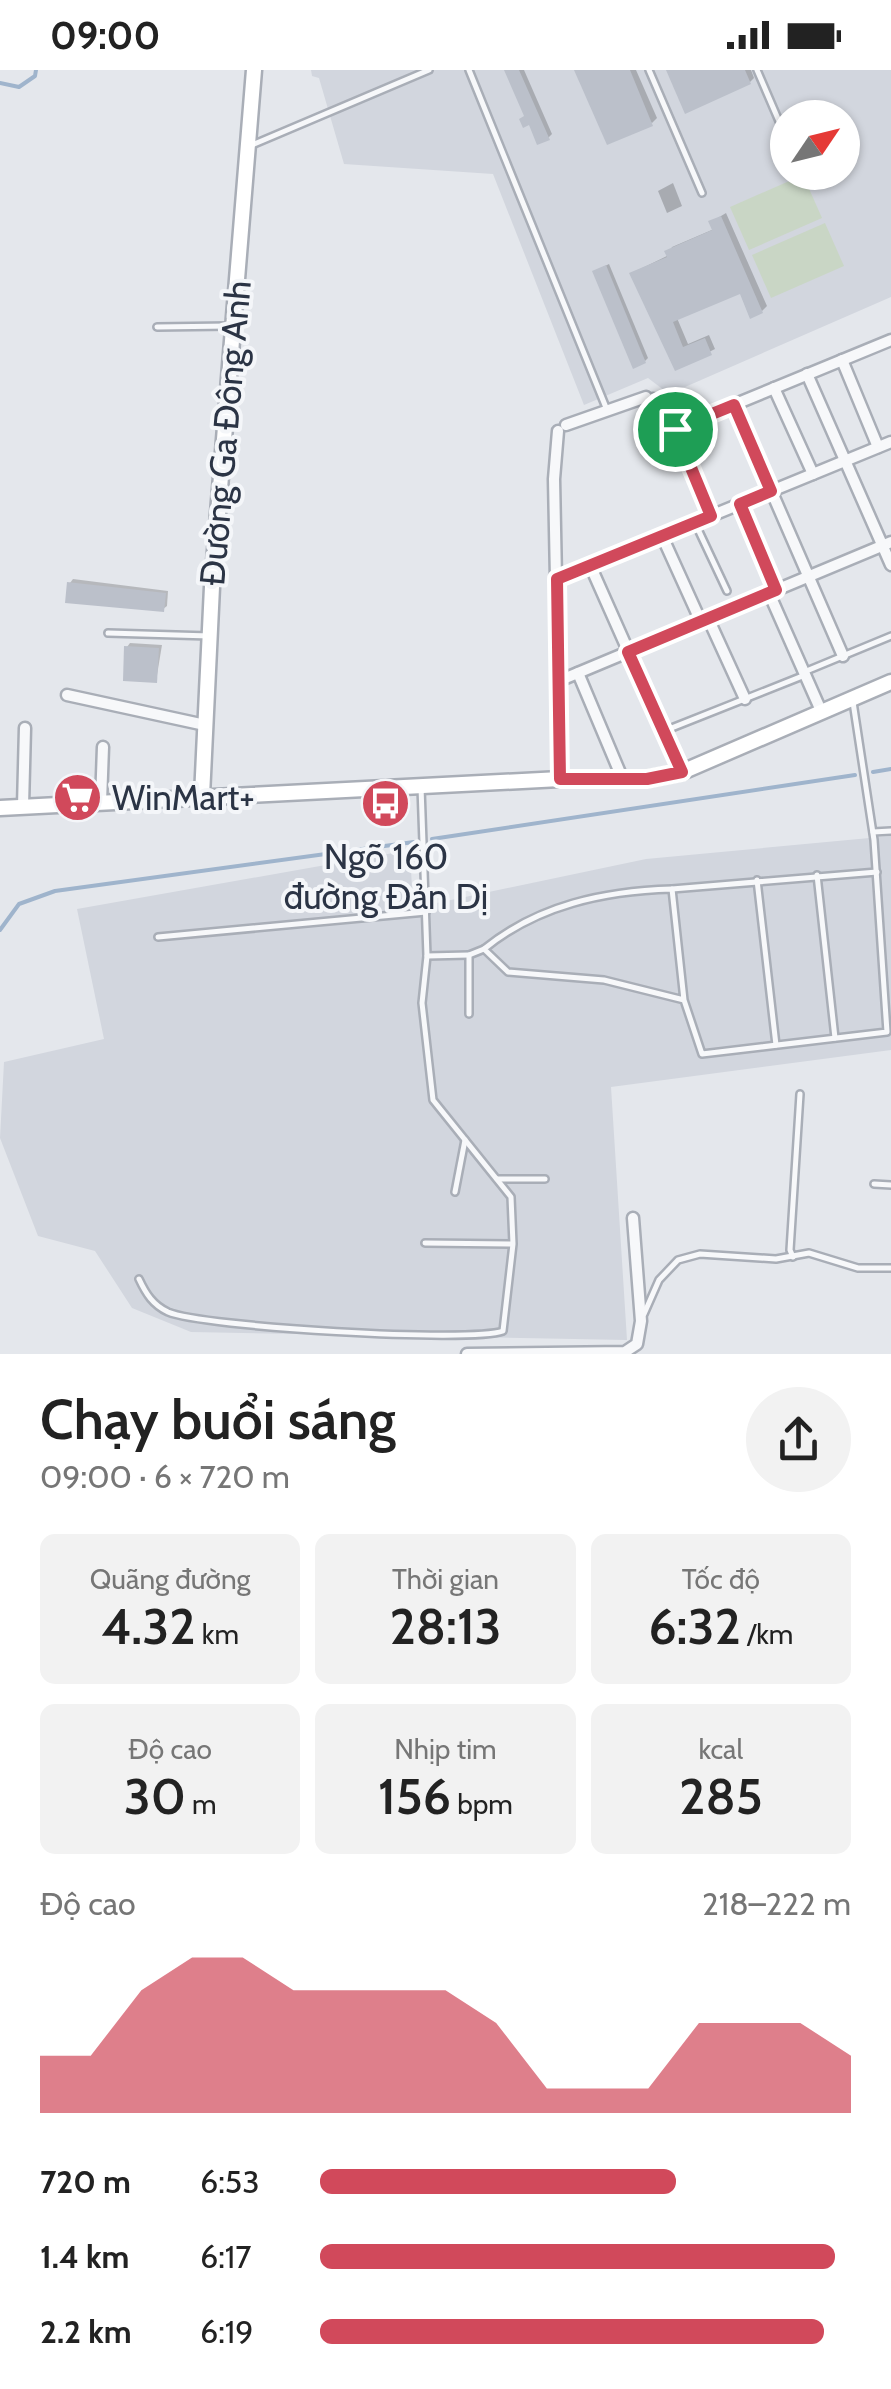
<!DOCTYPE html>
<html lang="vi">
<meta charset="utf-8">
<style>
:root{--surface:#fff;--page:#f2f2f2;--text:#222;--muted:#767676;--accent:#d1495b}
body{margin:0;font-family:Cabin,sans-serif;background:var(--page);color:var(--text);height:100vh;display:flex;flex-direction:column;font-size:38px;white-space:nowrap}
*{box-sizing:border-box;margin:0}
p{font-size:32px;color:var(--muted)}
.icon{flex:none;width:55px;height:55px;fill:none;stroke:currentColor;stroke-width:2;stroke-linecap:round;stroke-linejoin:round}
.map{position:relative;height:1284px;overflow:hidden}
.sheet{display:flex;flex-direction:column;background:var(--surface);flex:1}
.sheet>*{flex:none}
.needle{width:65px;rotate:55deg}
.controls{position:absolute;left:770px;top:30px;display:grid;gap:20px}
.controls a{display:grid;place-items:center;width:90px;height:90px;border-radius:50%;background:var(--surface);box-shadow:0 2px 8px #0004;font-size:50px}
.pin{position:absolute;display:grid;place-items:center;width:85px;height:85px;color:#fff;margin:-42px;border:5px solid #fff;border-radius:50%;box-shadow:0 2px 10px #0007}
.round{display:grid;place-items:center;flex:none;width:105px;height:105px;border-radius:52px;background:var(--page)}
.summary{display:flex;align-items:center;justify-content:space-between;height:170px;padding:0 40px}
h1{font-size:55px;font-weight:600;line-height:75px}
.figures{display:grid;grid-template-columns:repeat(3,1fr);gap:15px;height:170px;padding:10px 40px}
.figures div{display:grid;align-content:center;border-radius:15px;background:var(--page);text-align:center}
.figures b{font-size:50px;font-weight:600}
.figures small{font-size:28px;font-weight:400}
.figures p{font-size:28px}
.chart{height:280px;padding:20px 40px}
.chart p{display:flex;justify-content:space-between}
.chart svg{width:100%;height:180px;margin-top:10px;fill:var(--accent);opacity:.7}
ul{padding:0 40px;list-style:none;font-size:32px}
li{display:grid;grid-template-columns:160px 120px 1fr;align-items:center;height:75px}
li i{height:25px;border-radius:12px;background:var(--accent)}
.status{display:flex;justify-content:space-between;align-items:center;height:70px;padding:0 50px;background:var(--surface);direction:ltr}
.status svg{height:28px;fill:currentColor}
.map>svg:first-child{display:block}
.built{fill:#d2d6de;fill-rule:evenodd}
.green{fill:#c9d6c5}
.shadow{fill:#0003}
.lines{fill:none;stroke-linecap:round;stroke-linejoin:round}
.stream{stroke:#9fb4cc;stroke-width:4}
.building{fill:#bbc0ca}
.lane-casing{stroke:#a9aeb7;stroke-width:10}
.street-casing{stroke:#a9aeb7;stroke-width:15}
.secondary-casing{stroke:#a9aeb7;stroke-width:19}
.lane{stroke:#f7f8fa;stroke-width:5}
.street{stroke:#f7f8fa;stroke-width:10}
.secondary{stroke:#fff;stroke-width:14}
.route-casing{stroke:#fff;stroke-width:20}
.route{stroke:#d1495b;stroke-width:12}
.labels{text-anchor:middle;dominant-baseline:central;stroke-width:8;stroke-linejoin:round;paint-order:stroke}
.street-label{font-size:35px;fill:#2b3445;stroke:#f4f6f9}
.poi-label{font-size:35px;fill:#2b3445;stroke:#f4f6f9;text-anchor:start}
</style>
<div class="status"><b>09:00</b><svg viewBox="0 0 49 12"><path d="M0 12V9h3v3zM5 12V6h3v6zM10 12V3h3v9zM15 12V0h3v12zM26 1h20v11H26zM47 4h2v5h-2z"/></svg></div>
<div class="map">
<svg width="891" height="1284" viewBox="0 0 891 1284">
<rect width="100%" height="100%" fill="#e4e7ec"/>
<g class="built">
<path d="M 311,0 L 891,0 L 891,227 L 669,324 L 648,308 L 584,335 L 493,104 L 344,94 L 319,8 L 312,6 ZM 788,48 L 842,48 L 842,102 L 788,102 Z"/>
<polygon points="891,766 891,980 611,1017 627,1270 191,1262 132,1238 95,1181 38,1166 0,1068 4,992 104,969 77,839 410,780 413,838 646,789"/>
</g>
<g class="green">
<polygon points="803,105 822,148 749,180 730,137"/>
<polygon points="825,153 844,196 771,228 752,185"/>
</g>
<g class="shadow">
<polygon points="507,0 524,0 552,64 548,68 530,52"/>
<polygon points="577,0 636,0 657,48 652,53"/>
<polygon points="669,0 751,0 754,8 750,12"/>
<polygon points="673,113 682,136 667,143 658,121"/>
<polygon points="726,143 767,236 762,241 741,221 677,248 688,274 709,265 715,279 677,298 632,203 669,185 672,177 714,159 711,152"/>
<polygon points="609,194 648,288 645,291 595,201"/>
<polygon points="73,509 168,521 167,536 163,539 70,513"/>
<polygon points="130,573 162,575 156,611 127,577"/>
</g>
<g class="lines">
<g class="stream">
<polyline points="0,13 19,17 35,6 36,0"/>
<polyline points="873,702 891,699"/>
<polyline points="432,769 855,705"/>
<polyline points="0,860 19,834 55,821 414,772"/>
</g>
</g>
<g class="building">
<polygon points="504,0 519,0 550,70 537,75 529,55 523,58 519,49 524,46"/>
<polygon points="574,0 630,0 653,56 607,75"/>
<polygon points="666,0 745,0 751,14 685,44"/>
<polygon points="721,146 763,243 750,249 740,224 673,252 683,277 705,268 712,285 675,301 629,203 667,187 664,181 712,160 708,151"/>
<polygon points="606,195 646,293 633,299 592,201"/>
<polygon points="67,512 166,523 164,542 65,533"/>
<polygon points="124,576 159,578 157,613 123,611"/>
</g>
<g class="lines">
<defs>
<g id="lane">
<polyline points="469,0 607,340"/>
<polyline points="649,0 702,123"/>
<polyline points="757,0 788,72"/>
<polyline points="252,75 429,0"/>
<polyline points="157,257 229,256"/>
<polyline points="741,436 776,518"/>
<polyline points="696,455 727,521"/>
<polyline points="108,563 210,566"/>
<polyline points="804,602 891,566"/>
<polyline points="664,661 805,605"/>
<polyline points="873,762 891,761"/>
<polyline points="817,805 835,968"/>
<polyline points="757,810 776,975"/>
<polyline points="672,819 877,802"/>
<polyline points="158,867 426,842"/>
<polyline points="427,886 469,885"/>
<path d="M 684,930 L 604,910 L 508,902 L 484,879 C 538,835 604,821 672,819 L 684,930 L 702,984 L 887,962 L 874,770 L 853,632"/>
<polyline points="469,944 469,885 484,879"/>
<polyline points="497,1109 545,1109"/>
<polyline points="874,1114 891,1115"/>
<polyline points="455,1122 465,1070"/>
<polyline points="425,1173 512,1174"/>
<polyline points="793,1187 790,1180 800,1024"/>
<path d="M 139,1209 C 146,1224 153,1235 168,1242 C 203,1257 471,1273 503,1261 L 513,1174 L 511,1127 L 433,1030 L 422,933 L 427,886 L 421,717"/>
<polyline points="644,1244 659,1210 678,1190 700,1184 776,1189 809,1183 858,1198 891,1198"/>
</g>
<g id="street">
<polyline points="842,290 878,377"/>
<polyline points="807,304 891,495"/>
<polyline points="774,318 813,404"/>
<polyline points="653,329 670,361 891,270"/>
<polyline points="734,335 843,586"/>
<polyline points="566,355 646,327"/>
<polyline points="675,359 711,446"/>
<polyline points="558,361 554,409 560,709"/>
<polyline points="662,466 701,552"/>
<polyline points="590,495 682,702"/>
<polyline points="557,509 891,372"/>
<polyline points="769,523 822,643"/>
<polyline points="708,548 745,629"/>
<polyline points="578,603 623,710"/>
<polyline points="561,610 891,472"/>
<polyline points="67,625 205,655"/>
<polyline points="101,732 103,677"/>
<polyline points="23,736 25,658"/>
<polyline points="467,1284 625,1282 637,1274 641,1251 633,1148"/>
</g>
<g id="secondary">
<polyline points="202,726 212,517 254,0"/>
<polyline points="0,738 560,709 647,709 682,702 891,612"/>
</g>
</defs>
<use href="#lane" class="lane-casing"/>
<use href="#street" class="street-casing"/>
<use href="#secondary" class="secondary-casing"/>
<use href="#lane" class="lane"/>
<use href="#street" class="street"/>
<use href="#secondary" class="secondary"/>
</g>
<g class="lines">
<defs>
<polygon id="route" points="734,335 771,421 740,434 776,520 628,582 682,702 647,709 560,709 557,509 711,446 675,359"/>
</defs>
<use href="#route" class="route-casing"/>
<use href="#route" class="route"/>
</g>
<defs>
<symbol id="supermarket-disc" viewBox="-11 -11 22 22"><circle r="9.5" fill="#d1495b" stroke="#f4f6f9"/><path d="M-6-5.5h2.5l.6 2H6L4.5 2H-2.5L-4.4-4H-6ZM-1.5 3.2a1.3 1.3 0 1 0 .1 0ZM3 3.2a1.3 1.3 0 1 0 .1 0Z" fill="#fff"/></symbol>
<symbol id="bus-disc" viewBox="-11 -11 22 22"><circle r="9.5" fill="#d1495b" stroke="#f4f6f9"/><path d="M-5-6H5V4H4V6H2V4H-2V6H-4V4H-5ZM-3.5-4V0h7V-4ZM-3.5 1.2v1.5H-2V1.2ZM2 1.2v1.5H3.5V1.2Z" fill="#fff"/></symbol>
</defs>
<g fill-rule="evenodd">
<use href="#supermarket-disc" x="50" y="700" width="55" height="55"/>
<use href="#bus-disc" x="358" y="706" width="55" height="55"/>
</g>
<g class="labels">
<g class="street-label">
<text transform="translate(225 363) rotate(-85)">Đường Ga Đông Anh</text>
</g>
<g class="poi-label">
<text x="112" y="727">WinMart+</text>
<text x="386" y="786" text-anchor="middle">Ngõ 160<tspan x="386" dy="40">đường Đản Dị</tspan></text>
</g>
</g>
</svg>
<div class="controls">
<a><svg class="needle" viewBox="-14 -14 28 28"><path d="M0-13l5 13h-10z" fill="#e53935"/><path d="M0 13l5-13h-10z" fill="#767676"/></svg></a>
</div>
<div class="pin" style="left:675px;top:359px;background:#1e9e55"><svg class="icon" aria-label="arrive" viewBox="0 0 24 24"><path d="M6 21V4h12l-3 4 3 4H6"/></svg></div>
</div>
<section class="sheet">
<div class="summary"><div><h1>Chạy buổi sáng</h1><p>09:00 · 6 × 720 m</p></div><a class="round"><svg class="icon" aria-label="share" viewBox="0 0 24 24"><path d="M12 15V3M7 8l5-5 5 5M5 13v7h14v-7"/></svg></a></div>
<div class="figures">
<div><p>Quãng đường</p><b>4.32<small> km</small></b></div>
<div><p>Thời gian</p><b>28:13</b></div>
<div><p>Tốc độ</p><b>6:32<small> /km</small></b></div>
</div>
<div class="figures">
<div><p>Độ cao</p><b>30<small> m</small></b></div>
<div><p>Nhịp tim</p><b>156<small> bpm</small></b></div>
<div><p>kcal</p><b>285</b></div>
</div>
<div class="chart"><p><span>Độ cao</span>218–222 m</p>
<svg viewBox="0 0 160 44" preserveAspectRatio="none"><path d="M0 44V30L10 30L20 14L30 6L40 6L50 14L60 14L70 14L80 14L90 22L100 38L110 38L120 38L130 22L140 22L150 22L160 30V44z"/></svg>
</div>
<ul>
<li><b>720 m</b>6:53<i style="width:67%"></i></li>
<li><b>1.4 km</b>6:17<i style="width:97%"></i></li>
<li><b>2.2 km</b>6:19<i style="width:95%"></i></li>
</ul>
</section>
